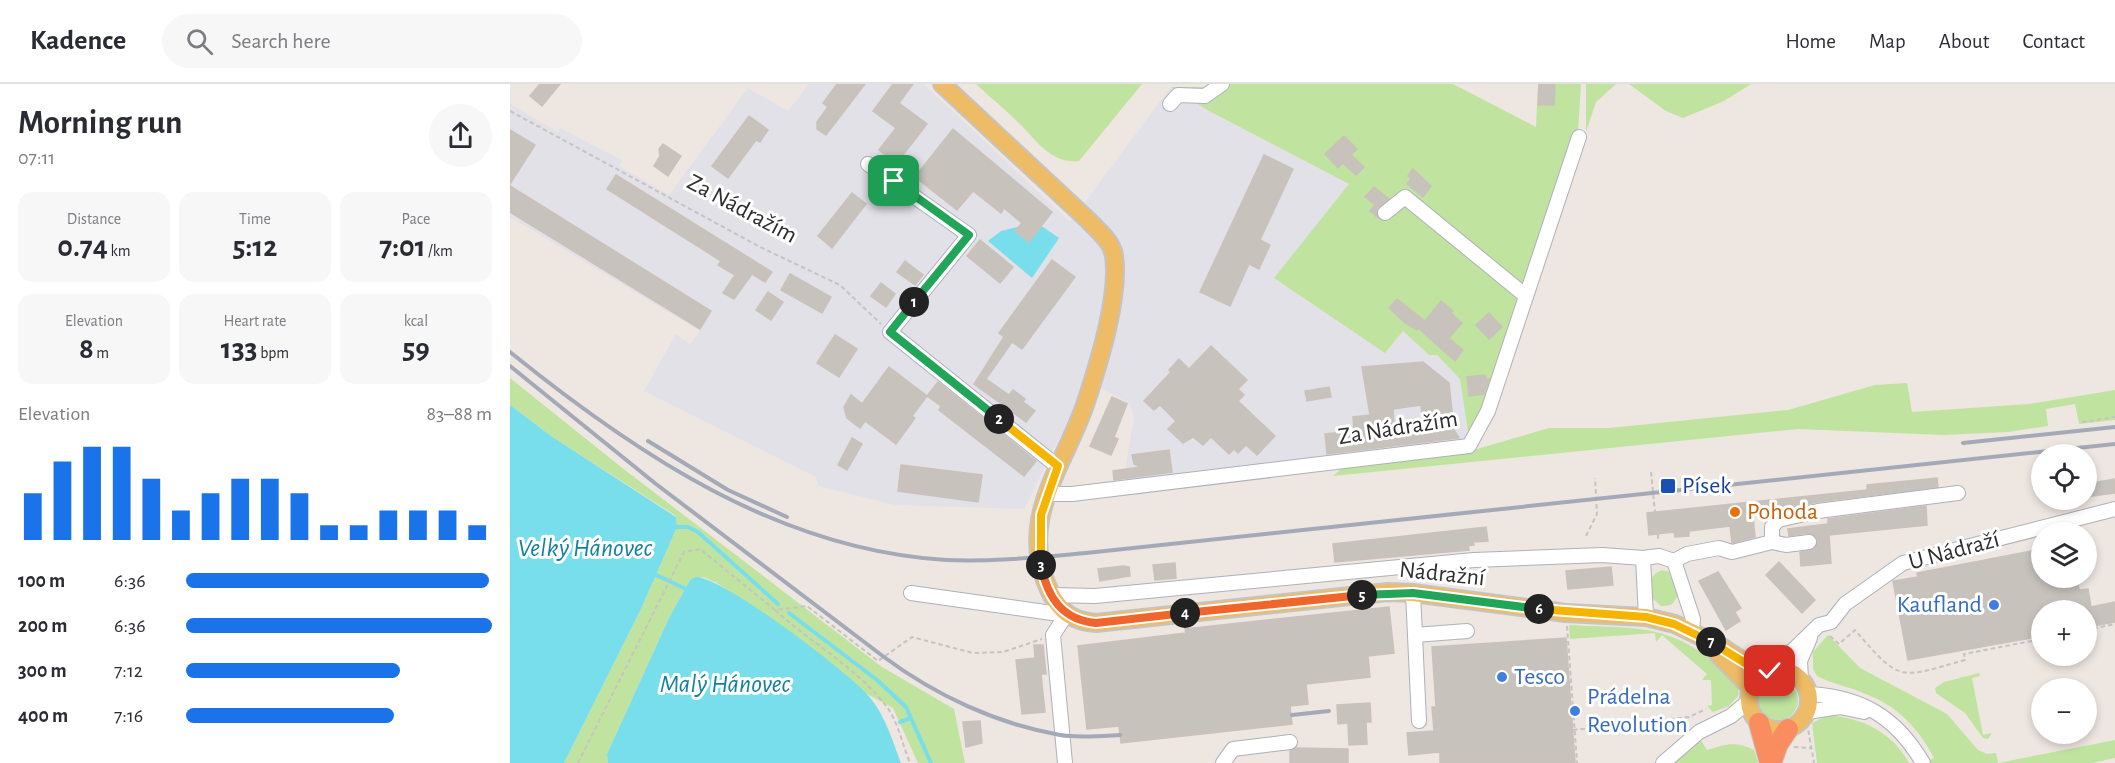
<!DOCTYPE html>
<meta charset="utf-8">
<style>
:root{--surface:#fff;--page:#f7f7f7;--text:#2b2b33;--muted:#7c7c81;--line:#e1e1e2;--accent:#1a73e8}
body{margin:0;font-family:"Alegreya Sans",sans-serif;background:var(--page);color:var(--text);height:100vh;display:flex;flex-direction:column;font-size:22px;white-space:nowrap}
*{box-sizing:border-box;margin:0}
p{font-size:20px;color:var(--muted)}
.icon{flex:none;width:33px;height:33px;fill:none;stroke:currentColor;stroke-width:2;stroke-linecap:round;stroke-linejoin:round}
.map{position:relative;flex:1;overflow:hidden}
.side{display:flex;flex-direction:column;background:var(--surface);width:510px}
.side>*{flex:none}
.buttons{position:absolute;left:1521px;top:360px;display:grid;gap:12px}
.buttons a{display:grid;place-items:center;width:66px;height:66px;border-radius:50%;background:var(--surface);box-shadow:0 3px 9px #0003;font-size:30px}
.pin{position:absolute;display:grid;place-items:center;width:51px;height:51px;color:#fff;margin:-26px;border-radius:12px;box-shadow:0 3px 9px #0006}
.km{position:absolute;width:30px;height:30px;margin:-15px;border-radius:50%;background:#222;color:#fff;font-size:16px;line-height:30px;text-align:center}
.round{display:grid;place-items:center;flex:none;width:63px;height:63px;border-radius:32px;background:var(--page)}
.head{display:flex;align-items:center;justify-content:space-between;height:102px;padding:0 18px}
h1{font-size:33px;font-weight:600;line-height:45px}
.metrics{display:grid;grid-template-columns:repeat(3,1fr);gap:9px;height:102px;padding:6px 18px}
.metrics div{display:grid;align-content:center;border-radius:15px;background:var(--page);text-align:center}
.metrics b{font-size:30px;font-weight:600}
.metrics small{font-size:16px;font-weight:400}
.metrics p{font-size:16px}
.chart{height:168px;padding:12px 18px}
.chart p{display:flex;justify-content:space-between}
.chart svg{width:100%;height:108px;margin-top:6px;stroke:var(--accent);stroke-width:6}
ul{padding:0 18px;list-style:none;font-size:20px}
li{display:grid;grid-template-columns:96px 72px 1fr;align-items:center;height:45px}
li i{height:15px;border-radius:8px;background:var(--accent)}
header{display:flex;align-items:center;gap:36px;box-sizing:border-box;height:84px;padding:0 30px;background:var(--surface);border-bottom:2px solid var(--line)}
header strong{font-size:28px}
nav{display:flex;gap:33px;margin-inline-start:auto;font-size:21px}
.search{width:420px;height:54px;background:var(--page);display:flex;align-items:center;gap:15px;box-sizing:border-box;padding:0 21px;border-radius:33px;color:var(--muted);font-size:22px}
main{display:flex;flex:1;min-height:0}
.map>svg:first-child{display:block}
.industrial{fill:#e2e1e7}
.green{fill:#c0e39f}
.water{fill:#78deec}
.lines{fill:none;stroke-linecap:round;stroke-linejoin:round}
.stream{stroke:#78deec;stroke-width:4}
.building{fill:#c7c2bc;stroke:#cac2ba;stroke-width:1.5;fill-rule:evenodd}
.minor-casing{stroke:#adb1b9;stroke-width:16}
.major-casing{stroke:#c4c4c4;stroke-width:20}
.highway-casing{stroke:#c4c4c4;stroke-width:22}
.path{stroke:#c4c4c4;stroke-width:2;stroke-dasharray:4.5 3;stroke-linecap:butt}
.minor{stroke:#fff;stroke-width:14}
.major{stroke:#eb6;stroke-width:16}
.highway{stroke:#fa8d60;stroke-width:20}
.rail{stroke:#a3a9b7;stroke-width:4}
.split-1-casing{stroke:#fff;stroke-width:12}
.split-2-casing{stroke:#fff;stroke-width:12}
.split-3-casing{stroke:#fff;stroke-width:12}
.split-4-casing{stroke:#fff;stroke-width:12}
.split-5-casing{stroke:#fff;stroke-width:12}
.split-6-casing{stroke:#fff;stroke-width:12}
.split-7-casing{stroke:#fff;stroke-width:12}
.split-8-casing{stroke:#fff;stroke-width:12}
.split-1{stroke:#22a559;stroke-width:8}
.split-2{stroke:#22a559;stroke-width:8}
.split-3{stroke:#f5b400;stroke-width:8}
.split-4{stroke:#f0652b;stroke-width:8}
.split-5{stroke:#f0652b;stroke-width:8}
.split-6{stroke:#22a559;stroke-width:8}
.split-7{stroke:#f5b400;stroke-width:8}
.split-8{stroke:#f5b400;stroke-width:8}
.transit-dot{fill:#1a4fb4;stroke:#fff;stroke-width:2}
.food-dot{fill:#e8710a;stroke:#fff;stroke-width:2}
.shop-dot{fill:#3f7fe0;stroke:#fff;stroke-width:2}
.labels{text-anchor:middle;dominant-baseline:central;stroke-width:6;stroke-linejoin:round;paint-order:stroke}
.street-label{font-size:24px;fill:#2d2d2d;stroke:#fff}
.transit-label{font-size:24px;fill:#164399;stroke:#fff;text-anchor:start}
.food-label{font-size:24px;fill:#c56008;stroke:#fff;text-anchor:start}
.shop-label{font-size:24px;fill:#366cbe;stroke:#fff;text-anchor:start}
.water-label{font-size:26px;font-style:italic;fill:#11819e;stroke:#fff}
</style>
<header>
<strong>Kadence</strong>
<div class="search"><svg class="icon" aria-label="search" viewBox="0 0 24 24"><circle cx="10" cy="10" r="6"/><path d="M15 15l6 6"/></svg>Search here</div>
<nav><a>Home</a><a>Map</a><a>About</a><a>Contact</a></nav>
</header>
<main>
<section class="side">
<div class="head"><div><h1>Morning run</h1><p>07:11</p></div><a class="round"><svg class="icon" aria-label="share" viewBox="0 0 24 24"><path d="M12 15V3M7 8l5-5 5 5M5 13v7h14v-7"/></svg></a></div>
<div class="metrics">
<div><p>Distance</p><b>0.74<small> km</small></b></div>
<div><p>Time</p><b>5:12</b></div>
<div><p>Pace</p><b>7:01<small> /km</small></b></div>
</div>
<div class="metrics">
<div><p>Elevation</p><b>8<small> m</small></b></div>
<div><p>Heart rate</p><b>133<small> bpm</small></b></div>
<div><p>kcal</p><b>59</b></div>
</div>
<div class="chart"><p><span>Elevation</span>83–88 m</p>
<svg viewBox="0 0 160 44" preserveAspectRatio="none"><path d="M5 44V25M15 44V12M25 44V6M35 44V6M45 44V19M55 44V32M65 44V25M75 44V19M85 44V19M95 44V25M105 44V38M115 44V38M125 44V32M135 44V32M145 44V32M155 44V38"/></svg>
</div>
<ul>
<li><b>100 m</b>6:36<i style="width:99%"></i></li>
<li><b>200 m</b>6:36<i style="width:100%"></i></li>
<li><b>300 m</b>7:12<i style="width:70%"></i></li>
<li><b>400 m</b>7:16<i style="width:68%"></i></li>
</ul>
</section>
<div class="map">
<svg width="1605" height="679" viewBox="0 0 1605 679">
<rect width="100%" height="100%" fill="#eee6e1"/>
<polygon class="industrial" points="299,0 414,0 560,138 661,3 699,27 839,100 847,248 875,269 893,247 919,271 927,270 950,295 959,354 949,361 617,400 616,382 624,334 620,320 578,297 514,425 385,421 309,402 306,393 134,307 166,250 180,260 190,247 0,133 0,20 48,48 50,44 112,76 109,82 159,111 238,4 278,27"/>
<g class="green">
<path d="M 466,0 L 632,0 L 569,77 C 543,80 528,59 512,42 C 497,27 481,14 466,0 Z"/>
<polygon points="701,0 943,0 1026,43 1028,0 1071,0 1067,64 988,298 959,354 950,295 927,271 919,271 893,247 875,269 764,194 839,100 699,27 661,3 697,3"/>
<polygon points="1076,0 1106,0 1086,18 1076,48"/>
<polygon points="1119,0 1241,0 1214,17 1173,34 1156,27"/>
<polygon points="0,294 111,383 372,583 444,625 455,679 408,679 383,624 357,610 283,551 207,499 193,493 180,496 159,534 97,670 98,679 54,679 131,525 167,443 166,432 41,352 0,321"/>
<polygon points="1397,299 1402,328 1519,320 1605,306 1605,336 1569,340 1565,320 1536,325 1538,342 1498,348 1434,351 1288,345 823,392 834,382 957,368 1039,344 1099,344 1278,326 1365,301"/>
<path d="M 1152,486 L 1159,488 L 1168,511 C 1164,520 1161,522 1151,522 L 1141,513 C 1140,500 1138,492 1152,486 Z"/>
<path d="M 1059,541 C 1128,545 1158,538 1214,586 C 1221,593 1231,602 1228,612 L 1219,622 L 1203,628 L 1197,622 L 1202,621 L 1201,596 L 1192,596 L 1197,590 L 1152,551 L 1146,558 L 1145,549 L 1060,555 Z"/>
<path d="M 1318,551 L 1350,584 L 1437,630 L 1468,666 L 1477,670 L 1486,669 L 1488,679 L 1414,679 L 1424,674 C 1409,645 1388,622 1356,610 C 1340,603 1322,600 1307,592 L 1303,585 L 1303,568 Z"/>
<polygon points="1469,589 1470,592 1462,594 1473,651 1482,649 1478,655 1473,654 1455,629 1426,609 1425,604 1434,598"/>
<circle cx="1268" cy="616" r="20"/>
<path d="M 1318,631 C 1352,634 1382,648 1399,679 L 1307,679 L 1302,639 Z"/>
<path d="M 1190,655 L 1197,666 C 1216,660 1226,657 1244,666 L 1248,679 L 1163,679 Z"/>
<polygon points="1605,656 1605,674 1582,679 1488,679"/>
</g>
<g class="water">
<polygon points="511,142 533,143 549,154 522,194 478,157 491,147"/>
<polygon points="0,321 41,352 166,433 167,443 131,525 54,679 0,679"/>
<path d="M 186,493 C 215,494 333,585 356,609 C 374,628 382,655 391,679 L 98,679 L 97,670 L 159,534 L 180,496 Z"/>
</g>
<g class="lines">
<g class="stream">
<polyline points="162,443 178,443 188,448 268,520"/>
<polyline points="144,490 178,506"/>
<polyline points="279,529 367,596 396,623 421,679"/>
<polyline points="390,638 401,634"/>
</g>
</g>
<g class="building">
<polygon points="30,0 50,0 32,22 20,12"/>
<polygon points="327,0 355,0 316,51 307,45 307,38 318,23 313,19"/>
<polygon points="383,0 403,0 389,19 417,40 386,80 369,66 386,44 363,27"/>
<polygon points="1029,0 1045,0 1044,21 1028,21"/>
<polygon points="239,32 258,46 250,58 246,56 218,94 202,82"/>
<polygon points="443,45 542,128 519,158 505,147 512,139 494,124 491,129 463,107 447,126 405,93"/>
<polygon points="0,46 25,61 0,100"/>
<polygon points="834,52 847,65 841,71 854,83 846,91 833,79 828,84 815,70"/>
<polygon points="153,60 171,72 158,92 144,82 150,72 149,65"/>
<polygon points="754,71 783,85 750,156 760,161 749,185 739,180 720,222 690,208"/>
<polygon points="903,85 921,102 913,113 897,100 901,95 898,92"/>
<polygon points="106,91 262,188 255,198 242,190 224,215 213,209 225,191 208,181 211,177 97,105"/>
<polygon points="0,102 201,227 190,245 0,128"/>
<polygon points="864,103 879,115 867,125 867,133 860,127 865,121 855,113"/>
<polygon points="342,109 356,120 322,164 308,152"/>
<polygon points="470,156 503,183 490,199 457,172"/>
<polygon points="542,176 565,193 512,265 502,258 476,295 499,311 503,306 515,315 513,318 525,327 516,338 464,300 494,253 489,249"/>
<polygon points="395,177 413,191 405,201 387,188"/>
<polygon points="280,190 321,213 312,229 271,206"/>
<polygon points="371,199 385,210 376,223 361,212"/>
<polygon points="258,208 273,218 261,236 246,226"/>
<polygon points="887,215 915,237 931,217 943,227 941,229 952,239 939,254 953,266 945,277 908,244 907,246 895,239 879,224"/>
<polygon points="979,229 992,243 979,255 966,241"/>
<polygon points="325,251 347,265 329,293 307,279"/>
<polygon points="701,262 737,296 728,305 734,311 728,317 765,352 747,371 736,361 728,369 724,365 719,370 701,353 693,361 683,353 673,359 658,345 666,337 650,321 644,326 634,317 661,288 659,286 669,275 679,285"/>
<path d="M 913,278 L 939,299 L 944,346 L 949,354 L 817,370 L 815,350 L 844,347 L 843,333 L 860,331 L 852,283 ZM 911,321 L 913,341 L 884,345 L 883,325 Z"/>
<polygon points="379,283 417,312 402,332 405,334 386,360 355,337 350,344 337,334 334,323 341,311 352,320"/>
<polygon points="975,291 976,295 979,295 974,310 959,312 957,293"/>
<polygon points="428,298 526,377 514,392 429,326 431,322 417,312"/>
<polygon points="819,303 821,313 797,317 795,307"/>
<polygon points="602,313 617,320 604,353 608,355 601,371 580,362"/>
<polygon points="342,354 352,360 337,386 328,381"/>
<polygon points="659,366 662,388 604,396 603,387 631,383 624,380 622,371"/>
<polygon points="391,381 472,391 468,418 388,407"/>
<polygon points="1427,394 1428,403 1307,418 1243,432 1245,453 1222,459 1220,442 1179,447 1179,452 1165,453 1164,448 1139,451 1137,429 1357,406 1357,401"/>
<polygon points="1605,395 1605,409 1576,413 1576,400"/>
<polygon points="1416,422 1417,441 1319,451 1321,479 1291,482 1290,468 1305,465 1306,453 1298,449 1279,452 1278,445 1318,440 1318,435"/>
<polygon points="976,443 978,457 963,458 964,461 958,462 959,466 825,478 823,460"/>
<polygon points="1532,465 1532,494 1567,494 1569,506 1578,505 1581,523 1605,518 1605,538 1576,543 1576,526 1532,526 1532,552 1398,576 1383,497 1408,493 1407,489"/>
<polygon points="1269,478 1305,516 1292,529 1256,491"/>
<polygon points="665,479 666,494 645,496 643,481"/>
<polygon points="613,482 619,483 620,492 590,497 588,485"/>
<polygon points="1101,483 1103,501 1058,505 1056,487"/>
<polygon points="1208,488 1231,524 1225,528 1230,537 1216,546 1189,497"/>
<polygon points="879,523 884,569 858,572 860,593 796,600 798,620 780,622 782,640 611,659 609,642 577,645 568,562 676,549 675,545"/>
<polygon points="1056,554 1065,679 930,679 930,668 899,671 897,649 924,647 922,623 926,623 922,563"/>
<polygon points="524,561 533,561 536,590 531,590 535,628 512,630 506,576 525,574"/>
<polygon points="860,619 861,638 856,638 857,660 839,661 838,639 828,640 827,621"/>
<polygon points="470,637 472,659 456,663 453,638"/>
<polygon points="786,664 838,665 838,679 780,679 780,667"/>
</g>
<g class="lines">
<defs>
<g id="minor">
<polyline points="660,20 668,11 695,12 712,0"/>
<polyline points="358,80 459,151 380,248 547,382"/>
<polyline points="875,129 895,113 1016,212"/>
<polyline points="536,410 562,410 959,362 978,327 1069,53"/>
<polyline points="1262,458 1276,461 1299,458"/>
<polyline points="1133,474 1136,533"/>
<polyline points="1164,477 1177,470 1209,464 1222,468 1262,458 1262,443 1268,436 1308,427 1448,409"/>
<polyline points="401,509 556,531 543,551 555,679"/>
<polyline points="903,509 909,637"/>
<polyline points="542,511 585,512 964,476 1092,471 1133,474 1149,472 1164,477 1183,535 1182,547"/>
<polyline points="905,551 957,547"/>
<polyline points="1268,585 1276,573 1309,541 1321,538 1335,520 1393,479 1605,425"/>
<polyline points="1291,595 1290,577 1300,554"/>
<path d="M 1299,610 C 1352,613 1386,633 1413,679"/>
<polyline points="1297,628 1330,623 1354,628"/>
<polyline points="713,679 723,665 780,658"/>
<polyline points="1153,679 1189,648 1221,632 1239,617"/>
</g>
<g id="major">
<path d="M 432,0 L 578,136 C 588,147 602,157 604,172 C 610,211 589,278 577,315 C 556,381 505,435 540,508 C 551,529 563,537 586,539 L 878,508 L 903,509 L 1056,529 L 1136,533 L 1165,540 L 1210,562 L 1253,590"/>
<polyline points="1208,570 1241,604"/>
<circle cx="1269" cy="616" r="30"/>
</g>
<g id="highway">
<polyline points="1249,639 1260,679"/>
<polyline points="1261,679 1268,660 1278,645"/>
</g>
</defs>
<use href="#minor" class="minor-casing"/>
<use href="#major" class="major-casing"/>
<use href="#highway" class="highway-casing"/>
<g class="path">
<polyline points="0,27 250,163 330,201 371,240"/>
<polyline points="1572,338 1605,333"/>
<polyline points="1141,388 1145,428"/>
<polyline points="1148,450 1148,456"/>
<polyline points="1076,452 1087,430 1085,394"/>
<path d="M 265,526 C 301,559 346,583 377,623 C 388,638 393,662 400,679"/>
<polyline points="1057,542 1067,679"/>
<polyline points="1576,546 1605,540"/>
<path d="M 1320,552 L 1329,560 L 1345,546 C 1391,600 1390,594 1455,576 L 1454,570 L 1532,555"/>
<polyline points="1297,639 1304,679"/>
<polyline points="1063,646 1179,633 1196,625"/>
<polyline points="1284,663 1302,664"/>
<polyline points="68,679 174,468 190,465 265,526 297,522 368,577 402,553 463,569 493,568 532,555"/>
</g>
<use href="#minor" class="minor"/>
<use href="#major" class="major"/>
<use href="#highway" class="highway"/>
<g class="rail">
<path d="M 0,268 C 126,370 269,466 436,476 C 483,478 530,473 576,469 L 1605,360"/>
<path d="M 0,282 L 146,400 L 374,573 C 425,611 487,640 550,651 C 568,654 591,652 610,651"/>
<polyline points="138,357 218,406 277,433"/>
<polyline points="1453,359 1605,343"/>
<polyline points="782,631 819,627"/>
</g>
</g>
<g class="lines">
<defs>
<polyline id="split-1" points="384,97 459,151 404,218"/>
<polyline id="split-2" points="404,218 380,248 489,335"/>
<polyline id="split-3" points="489,335 548,382 531,431 531,481"/>
<path id="split-4" d="M 531,481 C 537,513 552,536 586,539 L 675,529"/>
<polyline id="split-5" points="675,529 852,511"/>
<polyline id="split-6" points="852,511 903,509 1029,525"/>
<polyline id="split-7" points="1029,525 1136,533 1164,540 1201,558"/>
<polyline id="split-8" points="1201,558 1253,590 1260,587"/>
</defs>
<use href="#split-1" class="split-1-casing"/>
<use href="#split-2" class="split-2-casing"/>
<use href="#split-3" class="split-3-casing"/>
<use href="#split-4" class="split-4-casing"/>
<use href="#split-5" class="split-5-casing"/>
<use href="#split-6" class="split-6-casing"/>
<use href="#split-7" class="split-7-casing"/>
<use href="#split-8" class="split-8-casing"/>
<use href="#split-1" class="split-1"/>
<use href="#split-2" class="split-2"/>
<use href="#split-3" class="split-3"/>
<use href="#split-4" class="split-4"/>
<use href="#split-5" class="split-5"/>
<use href="#split-6" class="split-6"/>
<use href="#split-7" class="split-7"/>
<use href="#split-8" class="split-8"/>
</g>
<rect class="transit-dot" x="1150" y="394" width="16" height="16" rx="3"/>
<circle class="food-dot" cx="1225" cy="428" r="6"/>
<g class="shop-dot">
<circle cx="1484" cy="521" r="6"/>
<circle cx="992" cy="593" r="6"/>
<circle cx="1065" cy="627" r="6"/>
</g>
<g class="labels">
<g class="street-label">
<text transform="translate(232 125) rotate(28)">Za Nádražím</text>
<text transform="translate(888 344) rotate(-9)">Za Nádražím</text>
<text transform="translate(1444 467) rotate(-15)">U Nádraží</text>
<text transform="translate(932 490) rotate(6)">Nádražní</text>
</g>
<g class="transit-label">
<text x="1172" y="402">Písek</text>
</g>
<g class="food-label">
<text x="1237" y="428">Pohoda</text>
</g>
<g class="shop-label">
<text x="1472" y="521" text-anchor="end">Kaufland</text>
<text x="1004" y="593">Tesco</text>
<text x="1077" y="613">Prádelna<tspan x="1077" dy="28">Revolution</tspan></text>
</g>
<g class="water-label">
<text x="75" y="464">Velký Hánovec</text>
<text x="215" y="600">Malý Hánovec</text>
</g>
</g>
</svg>
<div class="buttons">
<a><svg class="icon" aria-label="locate" viewBox="0 0 24 24"><circle cx="12" cy="12" r="6"/><path d="M12 2v4M12 18v4M2 12h4M18 12h4"/></svg></a>
<a><svg class="icon" aria-label="layers" viewBox="0 0 24 24"><path d="M12 4l9 5-9 5-9-5zM3 14l9 5 9-5"/></svg></a>
<a>+</a>
<a>−</a>
</div>
<div class="pin" style="left:384px;top:97px;background:#1e9e55"><svg class="icon" aria-label="arrive" viewBox="0 0 24 24"><path d="M6 21V4h12l-3 4 3 4H6"/></svg></div>
<div class="pin" style="left:1260px;top:587px;background:#d93025"><svg class="icon" aria-label="check" viewBox="0 0 24 24"><path d="M5 12l5 5 9-10"/></svg></div>
<b class="km" style="left:404px;top:218px">1</b>
<b class="km" style="left:489px;top:335px">2</b>
<b class="km" style="left:531px;top:481px">3</b>
<b class="km" style="left:675px;top:529px">4</b>
<b class="km" style="left:852px;top:511px">5</b>
<b class="km" style="left:1029px;top:525px">6</b>
<b class="km" style="left:1201px;top:558px">7</b>
</div>
</main>
